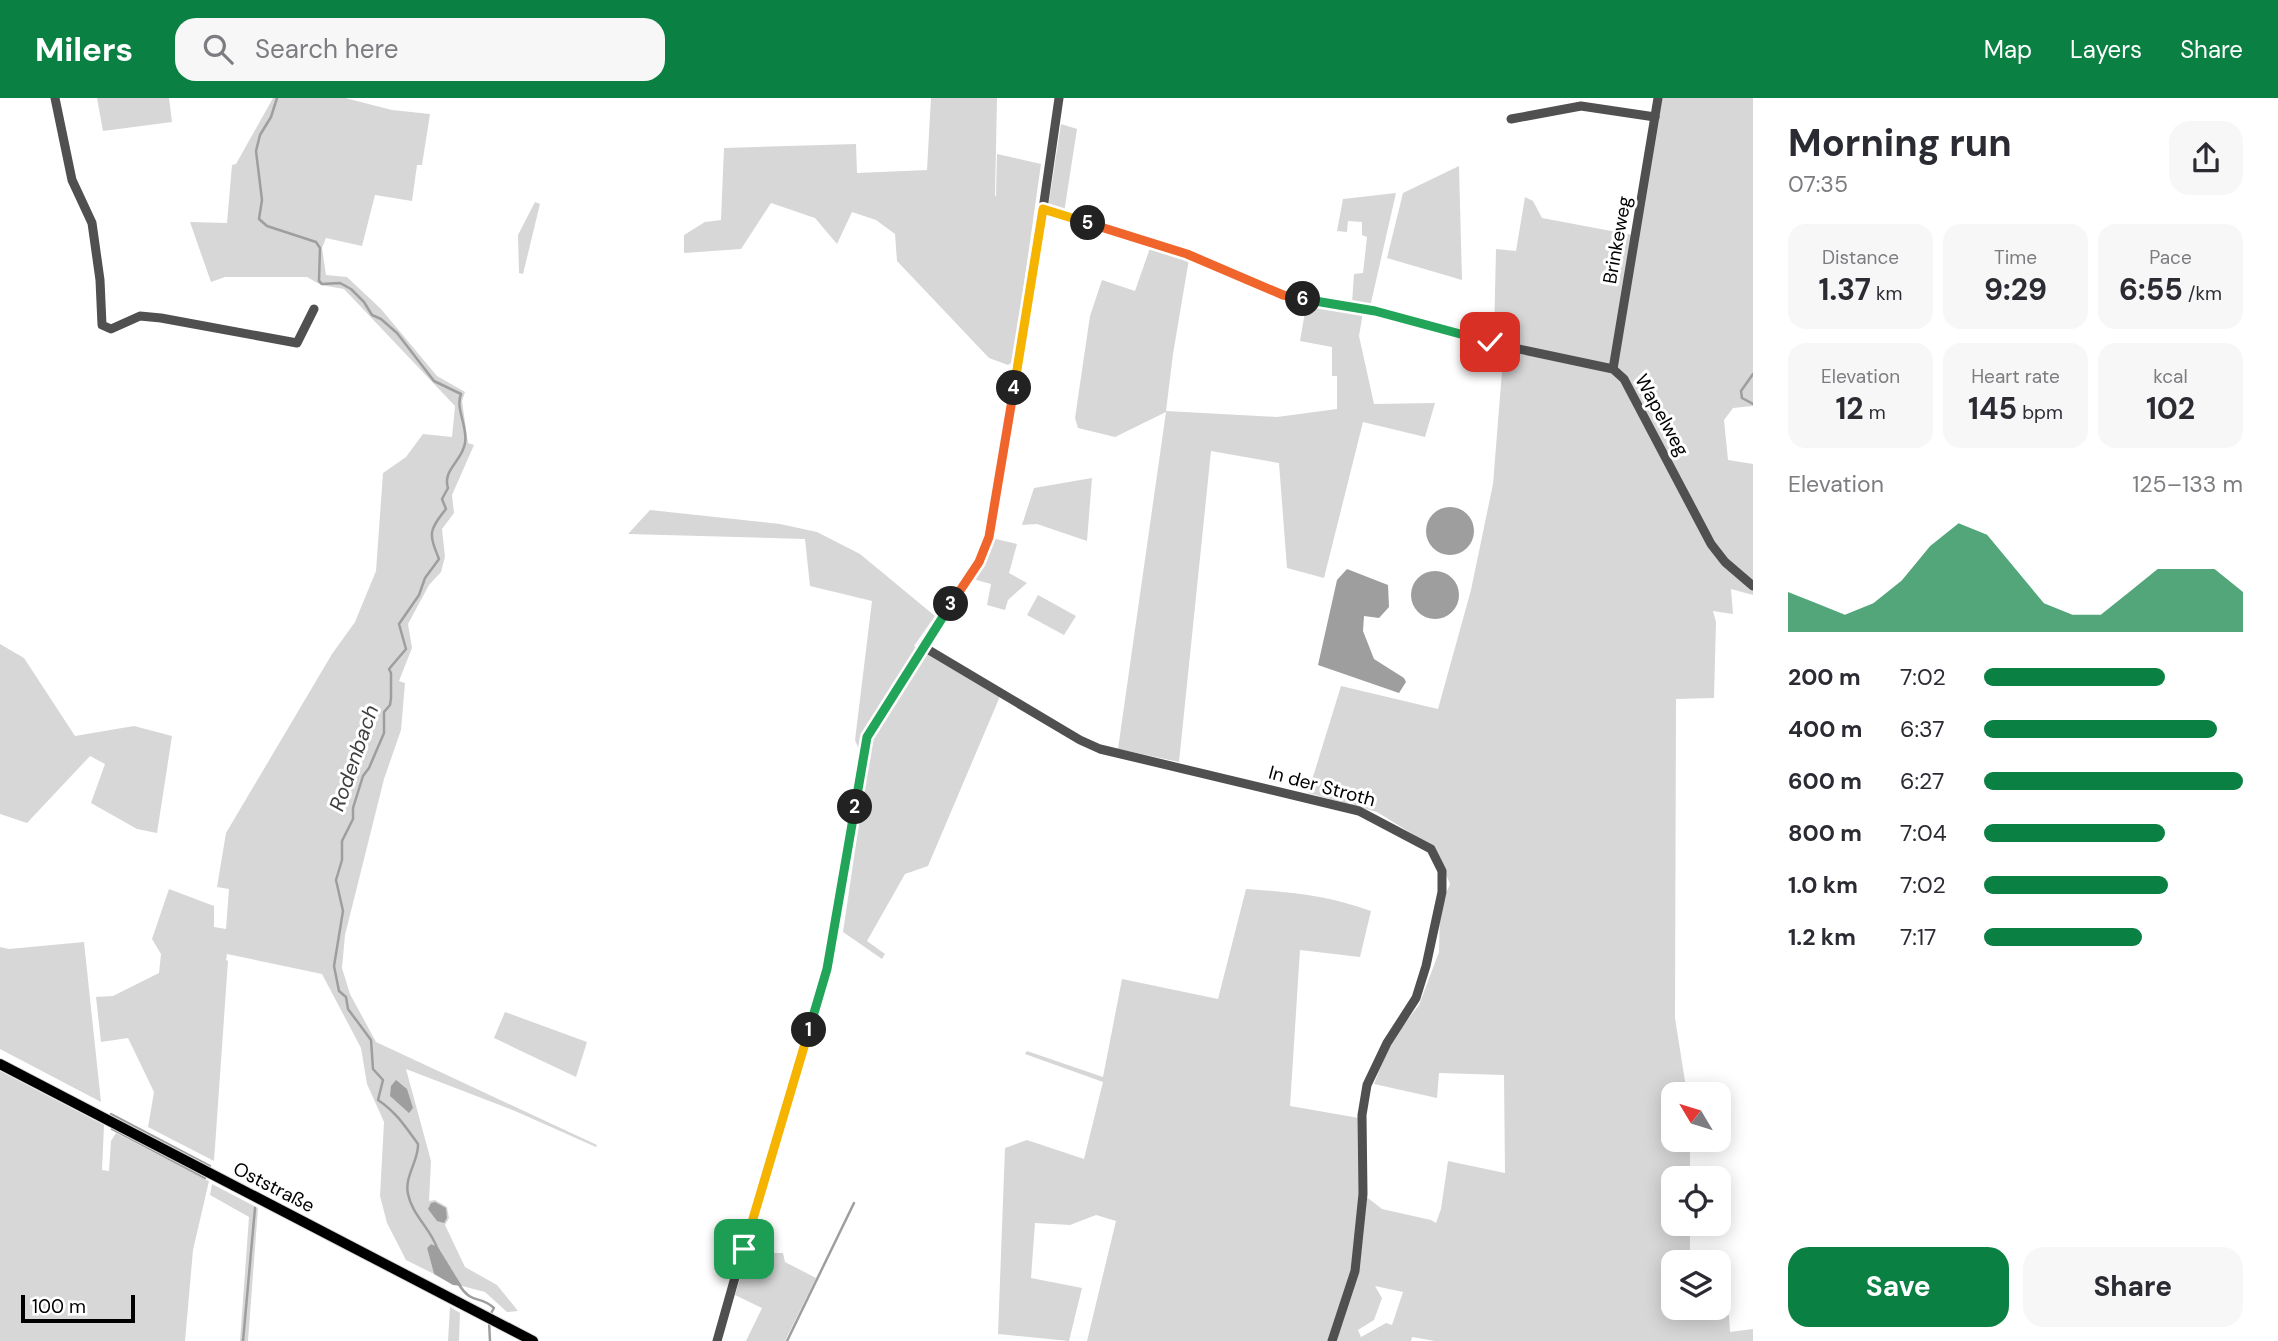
<!DOCTYPE html>
<meta charset="utf-8">
<style>
:root{--surface:#fff;--page:#f7f7f7;--text:#2b2b33;--muted:#7c7c81;--accent:#0b8043}
body{margin:0;font-family:"DM Sans",sans-serif;background:var(--page);color:var(--text);height:100vh;display:flex;flex-direction:column;font-size:26px;white-space:nowrap}
*{box-sizing:border-box;margin:0}
p{font-size:23px;color:var(--muted)}
.icon{flex:none;width:38px;height:38px;fill:none;stroke:currentColor;stroke-width:2;stroke-linecap:round;stroke-linejoin:round}
.map{position:relative;flex:1;overflow:hidden}
.drawer{display:flex;flex-direction:column;background:var(--surface);width:525px}
.drawer>*{flex:none}
.needle{width:46px;rotate:308deg}
.controls{position:absolute;left:1661px;top:984px;display:grid;gap:14px}
.controls a{display:grid;place-items:center;width:70px;height:70px;border-radius:14px;background:var(--surface);box-shadow:0 4px 18px #0003;font-size:35px}
.scale{position:absolute;left:21px;bottom:18px;width:114px;box-sizing:border-box;padding-left:7px;border:4px solid #000;border-top:0;font-size:19px;line-height:24px;white-space:nowrap;color:#000;-webkit-text-stroke:5px #fff;paint-order:stroke}
.pin{position:absolute;display:grid;place-items:center;width:60px;height:60px;color:#fff;margin:-30px;border-radius:14px;box-shadow:0 4px 10px #0006}
.km{position:absolute;width:35px;height:35px;margin:-18px;border-radius:50%;background:#222;color:#fff;font-size:19px;line-height:35px;text-align:center}
.round{display:grid;place-items:center;flex:none;width:74px;height:74px;border-radius:21px;background:var(--page)}
.overview{display:flex;align-items:center;justify-content:space-between;height:119px;padding:0 35px}
h1{font-size:38px;font-weight:700;line-height:52px}
.metrics{display:grid;grid-template-columns:repeat(3,1fr);gap:10px;height:119px;padding:7px 35px}
.metrics div{display:grid;align-content:center;border-radius:18px;background:var(--page);text-align:center}
.metrics b{font-size:30px;font-weight:700}
.metrics small{font-size:19px;font-weight:400}
.metrics p{font-size:19px}
.chart{height:196px;padding:14px 35px}
.chart p{display:flex;justify-content:space-between}
.chart svg{width:100%;height:126px;margin-top:7px;fill:var(--accent);opacity:.7}
.button{display:flex;gap:14px;margin-top:auto;padding:14px 35px}
.button a{flex:1;height:80px;border-radius:21px;background:var(--accent);color:#fff;font-size:28px;font-weight:700;line-height:80px;text-align:center}
.button a+a{background:var(--page);color:var(--text)}
ul{padding:0 35px;list-style:none;font-size:23px}
li{display:grid;grid-template-columns:112px 84px 1fr;align-items:center;height:52px}
li i{height:18px;border-radius:9px;background:var(--accent)}
header{display:flex;align-items:center;gap:42px;box-sizing:border-box;height:98px;padding:0 35px;background:var(--accent);color:#fff}
header strong{font-size:33px}
nav{display:flex;gap:38px;margin-inline-start:auto;font-size:24px}
.search{width:490px;height:63px;background:var(--page);display:flex;align-items:center;gap:18px;box-sizing:border-box;padding:0 24px;border-radius:21px;color:var(--muted);font-size:26px}
main{display:flex;flex:1;min-height:0}
.map>svg:first-child{display:block}
.green{fill:#d7d7d7;fill-rule:evenodd}
.water{fill:#9e9e9e}
.lines{fill:none;stroke-linecap:round;stroke-linejoin:round}
.stream{stroke:#9e9e9e;stroke-width:2.5}
.major-casing{stroke:#dbdbdb;stroke-width:12}
.minor{stroke:#505050;stroke-width:9}
.major{stroke:#000;stroke-width:10}
.split-1-casing{stroke:#fff;stroke-width:14}
.split-2-casing{stroke:#fff;stroke-width:14}
.split-3-casing{stroke:#fff;stroke-width:14}
.split-4-casing{stroke:#fff;stroke-width:14}
.split-5-casing{stroke:#fff;stroke-width:14}
.split-6-casing{stroke:#fff;stroke-width:14}
.split-7-casing{stroke:#fff;stroke-width:14}
.split-1{stroke:#f5b400;stroke-width:9}
.split-2{stroke:#22a559;stroke-width:9}
.split-3{stroke:#22a559;stroke-width:9}
.split-4{stroke:#f0652b;stroke-width:9}
.split-5{stroke:#f5b400;stroke-width:9}
.split-6{stroke:#f0652b;stroke-width:9}
.split-7{stroke:#22a559;stroke-width:9}
.labels{text-anchor:middle;dominant-baseline:central;stroke-width:6;stroke-linejoin:round;paint-order:stroke}
.street-label{font-size:19px;fill:#000;stroke:#fff}
.water-label{font-size:21px;font-style:italic;fill:#3f3f3f;stroke:#fff}
</style>
<header>
<strong>Milers</strong>
<div class="search"><svg class="icon" aria-label="search" viewBox="0 0 24 24"><circle cx="10" cy="10" r="6"/><path d="M15 15l6 6"/></svg>Search here</div>
<nav><a>Map</a><a>Layers</a><a>Share</a></nav>
</header>
<main>
<div class="map">
<svg width="1753" height="1243" viewBox="0 0 1753 1243">
<rect width="100%" height="100%" fill="#fff"/>
<g class="green">
<polygon points="97,0 169,0 172,24 103,33"/>
<polygon points="273,0 345,0 392,12 430,16 422,67 417,67 412,103 375,97 362,148 326,140 322,150 326,177 347,179 381,211 437,278 465,294 462,303 468,345 474,347 452,397 454,415 442,431 445,459 441,474 429,487 408,526 412,550 399,583 405,585 401,632 384,681 345,837 342,870 350,896 376,944 597,1047 596,1049 515,1013 406,971 431,1063 429,1103 435,1102 447,1109 449,1120 445,1127 465,1169 497,1187 518,1213 507,1214 485,1194 462,1188 438,1149 431,1146 427,1150 434,1176 406,1162 387,1125 380,1098 384,1024 367,986 361,950 322,876 227,856 226,862 228,863 214,1063 148,1029 154,994 128,940 101,944 96,899 113,898 159,875 161,856 152,841 169,791 214,808 214,829 226,831 229,791 217,789 226,735 332,556 355,524 376,473 383,375 406,359 423,336 452,339 455,308 344,191 321,187 307,179 225,179 211,184 190,124 227,125 232,67 236,66"/>
<polygon points="931,0 997,0 995,98 996,98 997,56 1041,66 1013,264 1008,267 989,260 897,163 895,136 876,122 852,114 837,146 815,120 771,105 741,151 684,155 684,137 705,124 721,122 724,50 856,46 857,75 927,72"/>
<path d="M 1662,0 L 1753,0 L 1753,308 L 1733,310 L 1724,322 L 1728,362 L 1753,366 L 1753,497 L 1731,491 L 1733,516 L 1713,513 L 1716,524 L 1714,600 L 1676,601 L 1675,920 L 1687,996 L 1673,996 L 1673,1041 L 1690,1041 L 1690,1080 L 1673,1080 L 1673,1125 L 1690,1125 L 1690,1164 L 1673,1164 L 1673,1209 L 1690,1209 L 1691,1219 L 1729,1217 L 1730,1234 L 1753,1231 L 1753,1243 L 1435,1243 L 1412,1239 L 1411,1243 L 1087,1243 L 1116,1123 L 1096,1117 L 1070,1127 L 1035,1125 L 1031,1180 L 1082,1190 L 1069,1243 L 998,1236 L 1005,1050 L 1027,1042 L 1084,1061 L 1103,984 L 1025,956 L 1027,953 L 1103,979 L 1122,881 L 1218,901 L 1246,791 C 1292,794 1326,797 1371,813 L 1360,859 L 1300,852 L 1290,1008 L 1359,1020 L 1360,1094 L 1382,1111 L 1431,1122 L 1436,1125 L 1441,1111 L 1448,1063 L 1505,1075 L 1504,977 L 1439,975 L 1437,1000 L 1374,986 L 1391,943 L 1419,907 L 1439,854 L 1440,809 L 1450,786 L 1435,750 L 1377,714 L 1308,695 L 1341,588 L 1438,611 L 1471,492 L 1493,386 L 1503,261 L 1508,254 L 1511,253 L 1511,244 L 1494,239 L 1496,151 L 1516,153 L 1525,99 L 1533,103 L 1542,120 L 1638,138 ZM 1375,1188 L 1403,1194 L 1392,1227 L 1386,1225 L 1361,1239 L 1358,1232 L 1374,1222 L 1382,1200 Z"/>
<polygon points="1061,26 1077,31 1064,115 1048,110"/>
<polygon points="1459,68 1462,182 1387,160 1403,95"/>
<polygon points="1396,95 1370,209 1352,205 1354,176 1363,175 1367,139 1362,137 1362,124 1348,123 1347,134 1337,133 1343,101"/>
<polygon points="535,104 540,106 523,176 519,175 518,137"/>
<polygon points="1150,150 1189,161 1173,256 1166,313 1277,319 1337,311 1337,278 1332,278 1332,249 1300,243 1306,208 1311,205 1363,214 1359,238 1374,306 1435,305 1425,339 1363,324 1324,480 1287,470 1279,365 1211,353 1179,664 1118,651 1166,314 1115,339 1078,330 1075,320 1090,218 1102,182 1135,193"/>
<polygon points="1477,244 1492,251 1495,261 1493,271 1477,265 1475,256"/>
<polygon points="1092,380 1087,443 1037,426 1022,427 1034,390"/>
<polygon points="650,412 780,426 817,434 860,456 935,518 914,548 1001,596 928,768 905,776 867,843 885,856 882,861 843,834 867,671 855,642 872,503 810,488 805,441 628,436"/>
<polygon points="992,440 1017,446 1009,475 1027,485 1008,502 1005,512 987,507 991,486 973,481 983,464"/>
<polygon points="1038,497 1076,518 1064,537 1027,517"/>
<polygon points="0,546 24,560 75,638 134,628 172,638 157,735 137,731 91,705 105,666 90,658 27,725 0,716"/>
<polygon points="84,844 101,1004 0,951 0,849 9,851"/>
<polygon points="505,914 587,944 576,979 494,940"/>
<polygon points="0,973 104,1027 102,1072 109,1073 111,1043 116,1035 209,1083 193,1152 185,1243 0,1243"/>
<polygon points="212,1086 258,1110 248,1243 240,1243 249,1119 210,1097"/>
<polygon points="748,1155 783,1155 785,1164 816,1180 785,1243 746,1243 762,1210 735,1197"/>
<polygon points="450,1209 460,1215 459,1243 448,1243"/>
</g>
<g class="water">
<circle cx="1450" cy="433" r="24"/>
<polygon points="1347,471 1388,487 1389,509 1379,520 1364,518 1363,533 1374,561 1404,580 1406,584 1399,595 1318,567 1337,482"/>
<circle cx="1435" cy="497" r="24"/>
<polygon points="396,982 407,991 413,1010 409,1015 390,998 391,988"/>
<polygon points="435,1104 446,1110 447,1120 444,1125 437,1123 428,1111 431,1105"/>
<polygon points="431,1146 438,1149 462,1188 453,1187 434,1176 427,1150"/>
</g>
<g class="lines">
<g class="stream">
<path d="M 277,0 L 271,19 L 260,37 L 256,53 L 262,102 L 259,121 L 267,128 L 316,144 L 320,150 L 319,183 L 322,186 L 340,185 L 351,191 L 364,204 L 372,217 L 381,221 L 397,235 L 434,283 L 461,296 C 455,311 468,328 465,345 C 463,362 442,372 448,390 L 442,401 L 446,411 C 428,433 429,436 439,461 L 425,480 L 419,497 L 399,526 L 406,551 L 389,571 L 391,575 L 391,600 L 390,607 L 384,614 L 384,635 L 369,670 L 363,678 L 353,710 L 353,721 L 342,743 L 342,762 L 336,782 L 343,813 L 334,868 L 339,893 L 346,899 L 348,911 L 371,942 L 373,971 L 383,982 L 378,1002 C 396,1014 405,1028 418,1046 C 419,1062 404,1079 408,1096 C 412,1117 431,1131 437,1150"/>
<polyline points="1753,276 1741,293 1742,300 1753,306"/>
<polyline points="111,1016 210,1068"/>
<polyline points="112,1031 205,1080"/>
<path d="M 458,1185 C 472,1208 479,1196 494,1210 L 490,1217"/>
<polyline points="489,1223 490,1243"/>
<polyline points="243,1243 255,1110"/>
<polyline points="787,1243 854,1105"/>
</g>
<defs>
<polyline id="major" points="0,966 533,1243"/>
</defs>
<use href="#major" class="major-casing"/>
<g class="minor">
<polyline points="55,0 72,82 92,125 100,182 102,227 111,231 140,218 161,220 297,245 314,211"/>
<polyline points="1511,21 1581,8 1655,19"/>
<polyline points="1043,111 1187,156 1283,196 1375,213 1500,247 1613,271 1624,281 1711,446 1725,464 1753,488"/>
<polyline points="1613,271 1658,0"/>
<polyline points="922,548 1080,642 1100,651 1359,713 1431,751 1442,773 1442,794 1426,868 1416,900 1387,945 1367,987 1362,1017 1363,1096 1355,1173 1332,1243"/>
<polyline points="717,1243 764,1077 826,871 867,639 922,548 979,464 989,439 1043,111 1059,0"/>
</g>
<use href="#major" class="major"/>
</g>
<g class="lines">
<defs>
<polyline id="split-1" points="744,1151 809,932"/>
<polyline id="split-2" points="809,932 827,871 855,709"/>
<polyline id="split-3" points="855,709 867,639 951,506"/>
<polyline id="split-4" points="951,506 979,464 989,439 1014,290"/>
<polyline id="split-5" points="1014,290 1043,111 1088,125"/>
<polyline id="split-6" points="1088,125 1187,156 1283,197 1303,201"/>
<polyline id="split-7" points="1303,201 1375,213 1490,244"/>
</defs>
<use href="#split-1" class="split-1-casing"/>
<use href="#split-2" class="split-2-casing"/>
<use href="#split-3" class="split-3-casing"/>
<use href="#split-4" class="split-4-casing"/>
<use href="#split-5" class="split-5-casing"/>
<use href="#split-6" class="split-6-casing"/>
<use href="#split-7" class="split-7-casing"/>
<use href="#split-1" class="split-1"/>
<use href="#split-2" class="split-2"/>
<use href="#split-3" class="split-3"/>
<use href="#split-4" class="split-4"/>
<use href="#split-5" class="split-5"/>
<use href="#split-6" class="split-6"/>
<use href="#split-7" class="split-7"/>
</g>
<g class="labels">
<g class="street-label">
<text transform="translate(1617 142) rotate(-80)">Brinkeweg</text>
<text transform="translate(1662 317) rotate(61)">Wapelweg</text>
<text transform="translate(1322 688) rotate(15)">In der Stroth</text>
<text transform="translate(274 1089) rotate(27)">Oststraße</text>
</g>
<g class="water-label">
<text transform="translate(354 660) rotate(-71)">Rodenbach</text>
</g>
</g>
</svg>
<div class="controls">
<a><svg class="needle" viewBox="-14 -14 28 28"><path d="M0-13l5 13h-10z" fill="#e53935"/><path d="M0 13l5-13h-10z" fill="#7c7c81"/></svg></a>
<a><svg class="icon" aria-label="locate" viewBox="0 0 24 24"><circle cx="12" cy="12" r="6"/><path d="M12 2v4M12 18v4M2 12h4M18 12h4"/></svg></a>
<a><svg class="icon" aria-label="layers" viewBox="0 0 24 24"><path d="M12 4l9 5-9 5-9-5zM3 14l9 5 9-5"/></svg></a>
</div>
<div class="scale">100 m</div>
<div class="pin" style="left:744px;top:1151px;background:#1e9e55"><svg class="icon" aria-label="arrive" viewBox="0 0 24 24"><path d="M6 21V4h12l-3 4 3 4H6"/></svg></div>
<div class="pin" style="left:1490px;top:244px;background:#d93025"><svg class="icon" aria-label="check" viewBox="0 0 24 24"><path d="M5 12l5 5 9-10"/></svg></div>
<b class="km" style="left:809px;top:932px">1</b>
<b class="km" style="left:855px;top:709px">2</b>
<b class="km" style="left:951px;top:506px">3</b>
<b class="km" style="left:1014px;top:290px">4</b>
<b class="km" style="left:1088px;top:125px">5</b>
<b class="km" style="left:1303px;top:201px">6</b>
</div>
<section class="drawer">
<div class="overview"><div><h1>Morning run</h1><p>07:35</p></div><a class="round"><svg class="icon" aria-label="share" viewBox="0 0 24 24"><path d="M12 15V3M7 8l5-5 5 5M5 13v7h14v-7"/></svg></a></div>
<div class="metrics">
<div><p>Distance</p><b>1.37<small> km</small></b></div>
<div><p>Time</p><b>9:29</b></div>
<div><p>Pace</p><b>6:55<small> /km</small></b></div>
</div>
<div class="metrics">
<div><p>Elevation</p><b>12<small> m</small></b></div>
<div><p>Heart rate</p><b>145<small> bpm</small></b></div>
<div><p>kcal</p><b>102</b></div>
</div>
<div class="chart"><p><span>Elevation</span>125–133 m</p>
<svg viewBox="0 0 160 44" preserveAspectRatio="none"><path d="M0 44V30L10 34L20 38L30 34L40 26L50 14L60 6L70 10L80 22L90 34L100 38L110 38L120 30L130 22L140 22L150 22L160 30V44z"/></svg>
</div>
<ul>
<li><b>200 m</b>7:02<i style="width:70%"></i></li>
<li><b>400 m</b>6:37<i style="width:90%"></i></li>
<li><b>600 m</b>6:27<i style="width:100%"></i></li>
<li><b>800 m</b>7:04<i style="width:70%"></i></li>
<li><b>1.0 km</b>7:02<i style="width:71%"></i></li>
<li><b>1.2 km</b>7:17<i style="width:61%"></i></li>
</ul>
<div class="button"><a>Save</a><a>Share</a></div>
</section>
</main>
